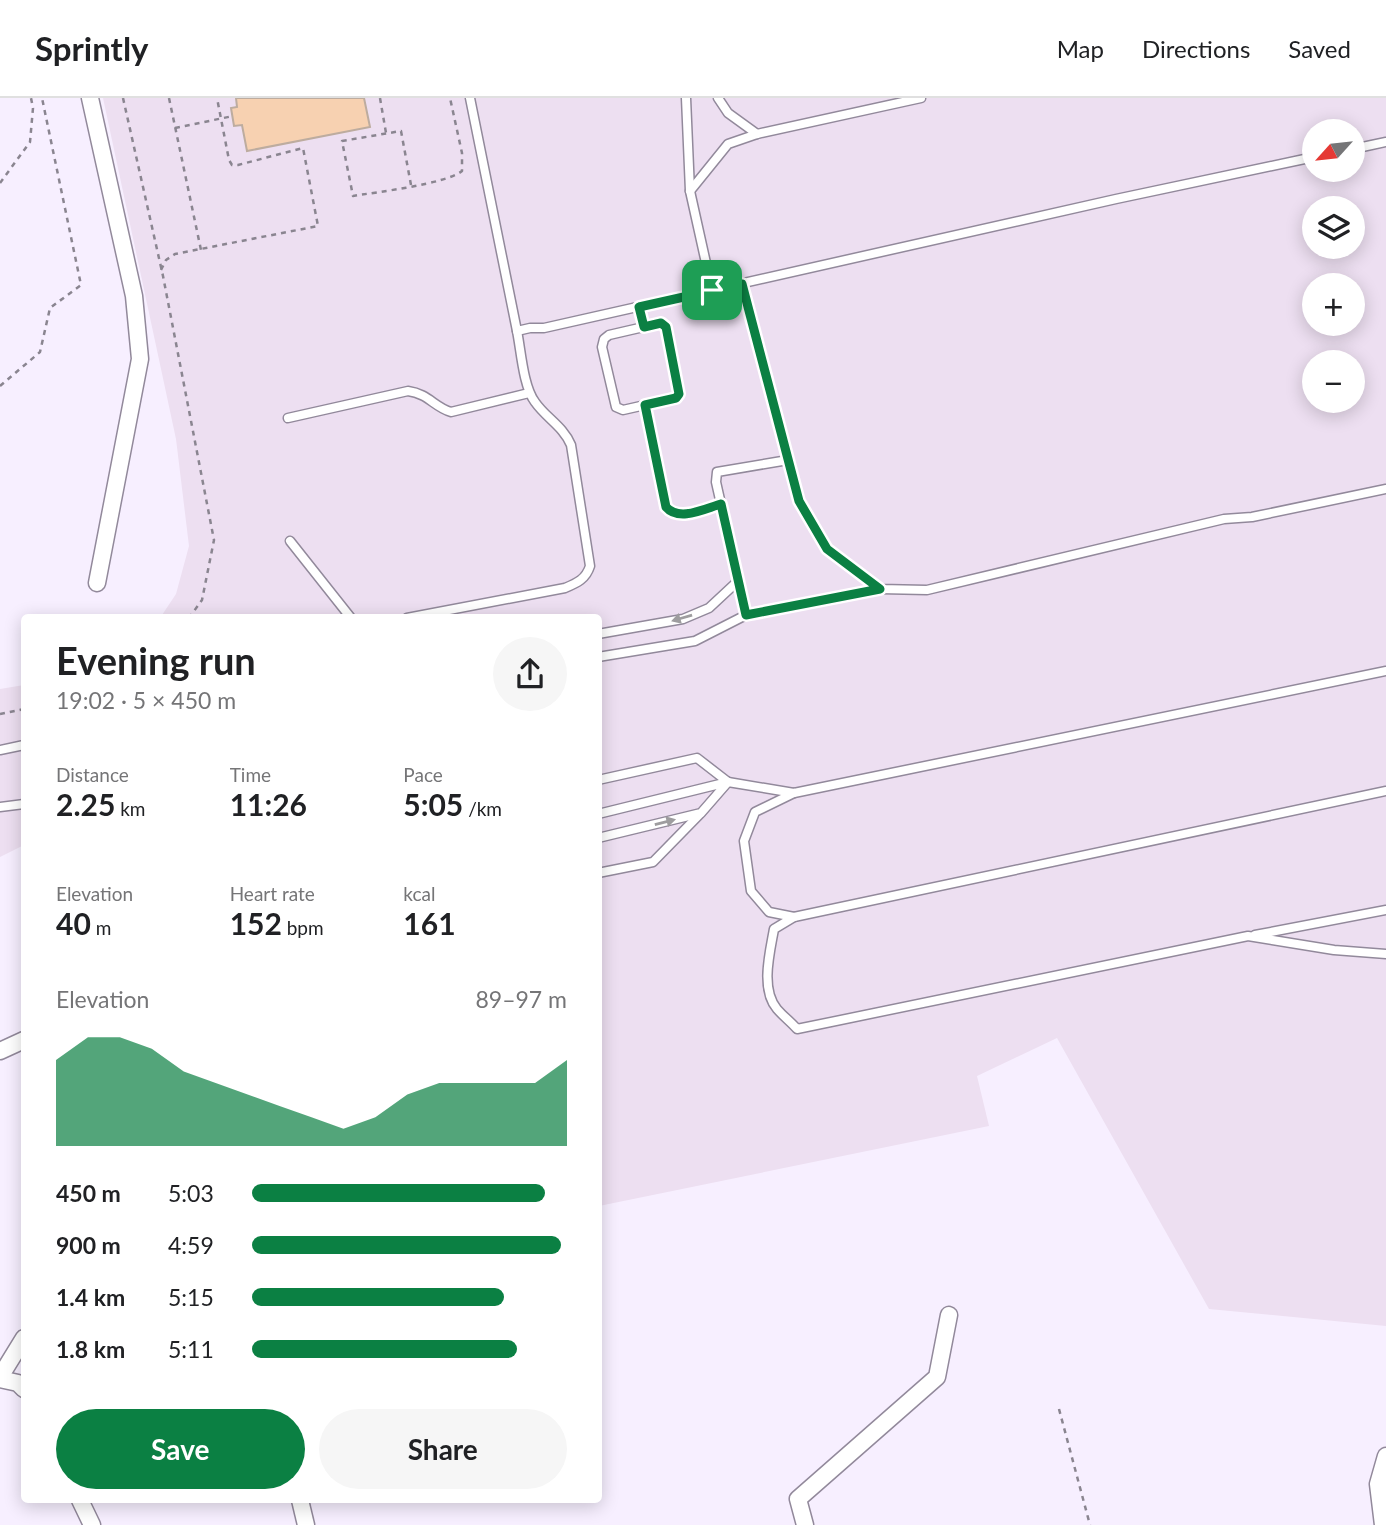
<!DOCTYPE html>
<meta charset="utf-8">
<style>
:root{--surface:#fff;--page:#f6f6f6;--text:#202124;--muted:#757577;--line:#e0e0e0;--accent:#0b8043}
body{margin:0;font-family:Lato,sans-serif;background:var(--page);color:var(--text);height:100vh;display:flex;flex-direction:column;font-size:26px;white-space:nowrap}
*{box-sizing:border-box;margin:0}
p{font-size:23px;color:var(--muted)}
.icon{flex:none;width:38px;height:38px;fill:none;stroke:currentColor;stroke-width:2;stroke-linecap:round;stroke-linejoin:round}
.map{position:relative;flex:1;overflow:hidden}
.sheet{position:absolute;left:21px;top:516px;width:581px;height:889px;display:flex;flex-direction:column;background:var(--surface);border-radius:7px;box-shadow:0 4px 18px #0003}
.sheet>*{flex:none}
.needle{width:46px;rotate:243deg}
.buttons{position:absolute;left:1302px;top:21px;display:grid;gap:14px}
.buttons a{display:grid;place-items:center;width:63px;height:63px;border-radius:50%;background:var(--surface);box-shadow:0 4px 18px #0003;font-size:35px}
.pin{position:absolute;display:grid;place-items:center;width:60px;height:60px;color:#fff;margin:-30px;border-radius:14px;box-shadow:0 4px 10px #0006}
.round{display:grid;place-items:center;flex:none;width:74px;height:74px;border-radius:37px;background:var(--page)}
.summary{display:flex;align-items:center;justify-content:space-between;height:119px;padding:0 35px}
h1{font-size:38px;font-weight:700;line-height:52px}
.metrics{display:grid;grid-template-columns:repeat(3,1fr);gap:10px;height:119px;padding:7px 35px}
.metrics div{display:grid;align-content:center}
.metrics b{font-size:30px;font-weight:700}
.metrics small{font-size:19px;font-weight:400}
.metrics p{font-size:19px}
.chart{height:196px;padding:14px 35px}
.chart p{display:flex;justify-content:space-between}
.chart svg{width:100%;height:126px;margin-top:7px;fill:var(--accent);opacity:.7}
.primary-button{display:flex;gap:14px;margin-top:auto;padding:14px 35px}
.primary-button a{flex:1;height:80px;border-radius:42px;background:var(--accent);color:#fff;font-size:28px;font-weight:700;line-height:80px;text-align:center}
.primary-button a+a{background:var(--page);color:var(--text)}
ul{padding:0 35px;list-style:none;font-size:23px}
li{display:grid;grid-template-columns:112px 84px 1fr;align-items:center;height:52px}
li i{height:18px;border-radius:9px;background:var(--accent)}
header{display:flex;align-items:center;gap:42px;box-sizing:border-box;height:98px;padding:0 35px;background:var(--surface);border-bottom:2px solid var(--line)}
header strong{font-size:33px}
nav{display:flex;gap:38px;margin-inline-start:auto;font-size:24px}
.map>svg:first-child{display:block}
.industrial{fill:#eddff1;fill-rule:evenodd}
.building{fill:#f7d1b1;stroke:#bdac9f;stroke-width:2}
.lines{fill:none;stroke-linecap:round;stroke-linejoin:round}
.lane-casing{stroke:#92899b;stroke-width:11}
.street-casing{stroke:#92899b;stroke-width:19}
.path{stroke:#8a8590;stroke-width:2.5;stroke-dasharray:5 5;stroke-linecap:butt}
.lane{stroke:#fff;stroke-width:8}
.street{stroke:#fff;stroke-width:16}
.oneway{fill:#9e9d9f}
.route-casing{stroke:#fff;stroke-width:14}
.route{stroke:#0b8043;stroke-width:9}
</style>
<header>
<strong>Sprintly</strong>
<nav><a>Map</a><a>Directions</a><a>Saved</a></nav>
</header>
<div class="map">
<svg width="1386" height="1427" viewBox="0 0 1386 1427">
<rect width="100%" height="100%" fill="#f7efff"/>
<g class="industrial">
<path d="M 103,0 L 1386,0 L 1386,1228 L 1209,1211 L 1057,940 L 977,978 L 989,1028 L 599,1108 L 598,520 L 160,520 L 176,496 L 189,448 L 176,341 ZM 1314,33 L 1353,33 L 1353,72 L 1314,72 ZM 1314,110 L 1353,110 L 1353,149 L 1314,149 ZM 1314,187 L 1353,187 L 1353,226 L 1314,226 ZM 1314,264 L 1353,264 L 1353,303 L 1314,303 Z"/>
<polygon points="24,587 24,747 0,759 0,591"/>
</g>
<polygon class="building" points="236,0 364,0 370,29 247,53 242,27 234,28 231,10 237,9"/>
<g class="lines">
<defs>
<g id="lane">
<polyline points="470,0 517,233 530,230 544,230 1116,101 1314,59"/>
<polyline points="686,0 690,93 712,192"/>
<polyline points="718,0 728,15 757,36"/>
<polyline points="1353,51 1386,44"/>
<polyline points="690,93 728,46 757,36 921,0"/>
<polyline points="742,186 799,403 827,451 880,491 927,492 1224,421 1252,419 1386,391"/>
<polyline points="639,209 644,229"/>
<polygon points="661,225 666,229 679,296 676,300 623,312 616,309 602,249 604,241 609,237"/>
<path d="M 644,307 L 666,409 C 679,424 704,411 721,406"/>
<path d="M 288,320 L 408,293 C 429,296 434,309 451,314 L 529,295"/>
<polyline points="290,443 351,520"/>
<polyline points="746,517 716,384 717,374 788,362"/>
<path d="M 407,520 L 565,490 C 577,485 586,481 590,468 L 571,347 C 563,328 546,320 535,304 C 523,288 521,252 517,233"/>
<polyline points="598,536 683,521 709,510 738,483"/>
<polyline points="598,559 695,543 746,517 880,491"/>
<polyline points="0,652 24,647"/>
<polyline points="598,682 697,660 728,684"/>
<path d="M 1386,693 L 794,819 L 774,831 C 770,854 760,891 777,911 C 783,918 791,924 797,931 L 1248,838 L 1334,852 L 1386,856"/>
<polyline points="0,709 24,706"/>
<polyline points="598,716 728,684 794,695 1386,573"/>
<polyline points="598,740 701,715 728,684"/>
<polyline points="598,775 653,764 700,716"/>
<polyline points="794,819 769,814 751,793 744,743 755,714 794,695"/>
<polyline points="1255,837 1386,812"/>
</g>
<g id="street">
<polyline points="90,0 134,198 140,261 97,485"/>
<polyline points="0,953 24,942"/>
<polyline points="0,1279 24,1240"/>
<polyline points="0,1281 18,1285 24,1291"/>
<polyline points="80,1402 92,1427"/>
<polyline points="300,1402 306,1427"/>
<polyline points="805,1427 798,1401 937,1279 949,1217"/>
<polyline points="1383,1427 1378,1386 1386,1358"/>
</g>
</defs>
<use href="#lane" class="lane-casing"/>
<use href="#street" class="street-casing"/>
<g class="path">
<polyline points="123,0 163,178 214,442 202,502 189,520"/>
<polyline points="169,0 201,152"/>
<polyline points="380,0 386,35"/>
<polyline points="175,30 233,18"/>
<polyline points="0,85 30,44 33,10 31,0"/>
<path d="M 411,87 L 401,33 L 342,43 L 353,98 C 377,94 446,86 462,73 L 462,55 L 450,0"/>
<polyline points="161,172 166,162 175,156 318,128 303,50 238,67 232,67 229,62 217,0"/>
<polyline points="0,288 40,254 50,210 81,187 42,0"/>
<polyline points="0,616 24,611"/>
<polyline points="1059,1311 1090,1427"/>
</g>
<use href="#lane" class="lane"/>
<use href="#street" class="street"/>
</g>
<defs><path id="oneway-solid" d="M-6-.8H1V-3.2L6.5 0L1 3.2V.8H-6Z" transform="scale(1.75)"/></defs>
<g class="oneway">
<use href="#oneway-solid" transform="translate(682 520) rotate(164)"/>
<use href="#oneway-solid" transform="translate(665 724) rotate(-14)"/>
</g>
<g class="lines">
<defs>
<path id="route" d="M 742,186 L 799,403 L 827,451 L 880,491 L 746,517 L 721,406 C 704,411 679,424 666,409 L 645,307 L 676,300 L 679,296 L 666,229 L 661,225 L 644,229 L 639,209 Z"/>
</defs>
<use href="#route" class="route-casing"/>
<use href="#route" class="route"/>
</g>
</svg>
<div class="buttons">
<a><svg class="needle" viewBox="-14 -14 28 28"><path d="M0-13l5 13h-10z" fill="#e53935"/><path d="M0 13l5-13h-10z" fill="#757577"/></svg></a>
<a><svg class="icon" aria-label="layers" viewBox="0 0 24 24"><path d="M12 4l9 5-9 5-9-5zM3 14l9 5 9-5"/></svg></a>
<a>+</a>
<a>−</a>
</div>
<div class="pin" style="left:712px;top:192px;background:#1e9e55"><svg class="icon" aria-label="arrive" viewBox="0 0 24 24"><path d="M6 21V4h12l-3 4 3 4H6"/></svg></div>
<section class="sheet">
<div class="summary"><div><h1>Evening run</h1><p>19:02 · 5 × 450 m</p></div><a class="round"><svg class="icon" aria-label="share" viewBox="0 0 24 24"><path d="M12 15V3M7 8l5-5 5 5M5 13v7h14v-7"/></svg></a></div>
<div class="metrics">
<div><p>Distance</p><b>2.25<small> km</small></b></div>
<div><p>Time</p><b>11:26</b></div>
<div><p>Pace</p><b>5:05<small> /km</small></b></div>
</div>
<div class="metrics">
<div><p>Elevation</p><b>40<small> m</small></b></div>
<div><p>Heart rate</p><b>152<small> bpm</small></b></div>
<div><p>kcal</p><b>161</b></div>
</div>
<div class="chart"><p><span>Elevation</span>89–97 m</p>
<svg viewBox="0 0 160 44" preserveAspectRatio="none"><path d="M0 44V14L10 6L20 6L30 10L40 18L50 22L60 26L70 30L80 34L90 38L100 34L110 26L120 22L130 22L140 22L150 22L160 14V44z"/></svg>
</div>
<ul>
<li><b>450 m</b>5:03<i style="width:93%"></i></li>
<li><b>900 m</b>4:59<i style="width:98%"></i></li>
<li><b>1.4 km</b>5:15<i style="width:80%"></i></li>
<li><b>1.8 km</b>5:11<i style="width:84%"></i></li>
</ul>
<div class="primary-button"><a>Save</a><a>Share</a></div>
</section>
</div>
